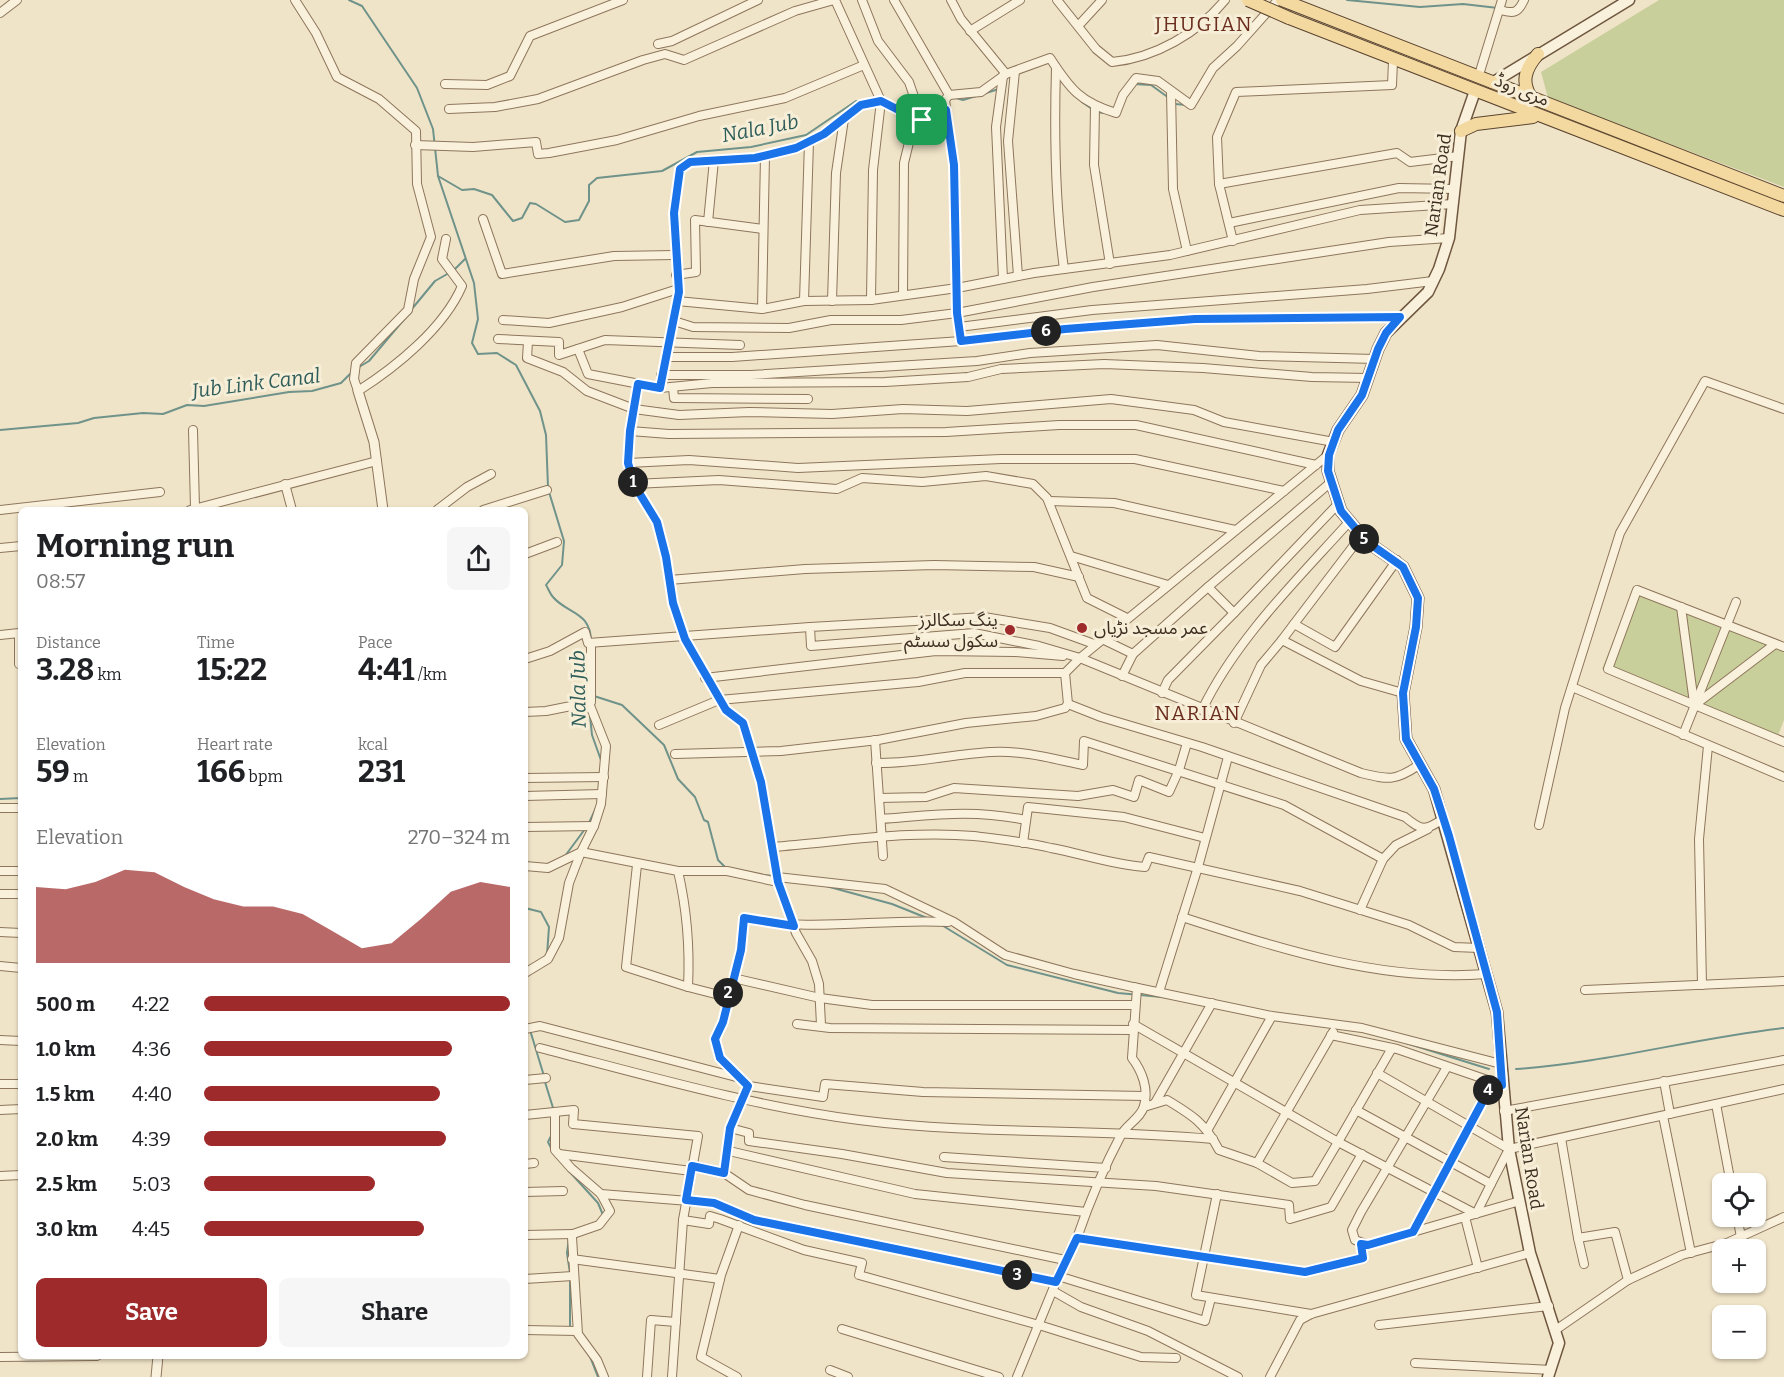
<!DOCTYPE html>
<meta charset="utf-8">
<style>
:root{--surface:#fff;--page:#f6f6f6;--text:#202124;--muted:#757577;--accent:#9e2a2b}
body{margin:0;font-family:Bitter,"Noto Sans Arabic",serif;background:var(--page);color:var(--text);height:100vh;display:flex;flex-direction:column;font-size:22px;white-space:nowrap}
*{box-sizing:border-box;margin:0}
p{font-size:20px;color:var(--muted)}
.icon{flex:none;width:33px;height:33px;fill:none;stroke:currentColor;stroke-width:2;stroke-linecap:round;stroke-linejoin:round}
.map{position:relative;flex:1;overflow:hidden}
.side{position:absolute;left:18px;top:507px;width:510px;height:852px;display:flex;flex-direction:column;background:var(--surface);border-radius:9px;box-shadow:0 2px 4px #0004}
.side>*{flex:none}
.buttons{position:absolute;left:1712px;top:1173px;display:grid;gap:12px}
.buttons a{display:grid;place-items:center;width:54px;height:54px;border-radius:9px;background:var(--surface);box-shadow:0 2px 4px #0004;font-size:30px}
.pin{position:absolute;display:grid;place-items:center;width:51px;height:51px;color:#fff;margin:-26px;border-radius:12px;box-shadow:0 3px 9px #0006}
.km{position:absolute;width:30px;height:30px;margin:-15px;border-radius:50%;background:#222;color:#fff;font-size:16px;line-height:30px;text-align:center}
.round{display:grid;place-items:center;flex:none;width:63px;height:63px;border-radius:9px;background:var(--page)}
.headline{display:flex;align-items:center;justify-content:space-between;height:102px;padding:0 18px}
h1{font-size:33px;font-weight:700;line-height:45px}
.stats{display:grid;grid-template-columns:repeat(3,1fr);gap:9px;height:102px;padding:6px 18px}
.stats div{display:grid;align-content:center}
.stats b{font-size:30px;font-weight:700}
.stats small{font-size:16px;font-weight:400}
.stats p{font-size:16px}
.chart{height:168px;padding:12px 18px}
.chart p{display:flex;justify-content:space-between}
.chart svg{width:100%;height:108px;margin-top:6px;fill:var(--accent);opacity:.7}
.primary-button{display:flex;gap:12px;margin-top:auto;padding:12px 18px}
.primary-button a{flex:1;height:69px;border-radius:9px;background:var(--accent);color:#fff;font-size:24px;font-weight:700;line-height:69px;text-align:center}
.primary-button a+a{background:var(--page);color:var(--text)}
ul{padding:0 18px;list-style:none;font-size:20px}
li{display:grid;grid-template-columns:96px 72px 1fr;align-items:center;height:45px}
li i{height:15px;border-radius:8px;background:var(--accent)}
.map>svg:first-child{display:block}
.green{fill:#c9cf9b}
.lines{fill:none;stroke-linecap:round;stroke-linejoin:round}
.stream{stroke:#6f938a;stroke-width:2}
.minor-casing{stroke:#8d765c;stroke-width:10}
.tertiary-casing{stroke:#8d765c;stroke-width:11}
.secondary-casing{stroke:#6f573f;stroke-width:13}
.primary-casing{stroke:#5b4430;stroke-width:14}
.minor{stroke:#faf1dc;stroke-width:8}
.tertiary{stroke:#faf1dc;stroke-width:9}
.secondary{stroke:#faf1dc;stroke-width:10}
.primary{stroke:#f3d9a0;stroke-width:12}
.primary-bridge-casing{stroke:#5b4430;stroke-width:14;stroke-linecap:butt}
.primary-bridge{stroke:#f3d9a0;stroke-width:12}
.route-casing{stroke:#fff;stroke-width:12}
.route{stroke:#1a73e8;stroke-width:8}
.poi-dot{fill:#9e2a2b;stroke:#f7eed8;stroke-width:2}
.labels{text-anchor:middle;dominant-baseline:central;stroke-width:6;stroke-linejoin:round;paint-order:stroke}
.street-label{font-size:18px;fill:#3d2e20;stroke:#f7eed8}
.poi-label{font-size:18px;fill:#3d2e20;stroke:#f7eed8;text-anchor:end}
.neighbourhood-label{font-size:20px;letter-spacing:1.5px;fill:#6b2e1e;stroke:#f7eed8}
.water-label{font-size:20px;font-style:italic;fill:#2f5d5a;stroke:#f7eed8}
</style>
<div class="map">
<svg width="1784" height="1377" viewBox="0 0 1784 1377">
<rect width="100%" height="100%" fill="#f0e4c8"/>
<g class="green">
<polygon points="1659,0 1784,0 1784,187 1548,98 1541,72"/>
<polygon points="1633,591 1784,651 1784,720 1777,738 1602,669"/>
</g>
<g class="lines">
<g class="stream">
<polyline points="349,0 362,6 417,88 433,129 438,176 474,283 478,319 472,343 478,354 497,353 516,365 540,411 546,435 548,487"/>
<polyline points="1347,0 1420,7 1463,4 1498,8"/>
<polyline points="1064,83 1071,92"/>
<polyline points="1134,84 1151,85 1169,98"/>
<polyline points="956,98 963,100 999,89"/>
<polyline points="1082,102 1092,109"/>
<polyline points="1175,104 1187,105"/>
<polyline points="1097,112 1112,114"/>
<polyline points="923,115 943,101"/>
<polyline points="438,176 462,190 474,189 492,195 513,221 522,218 530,203 536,204 565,222 579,220 589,201 589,185 597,178 662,171 697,152 751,147 806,135 856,101 863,101"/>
<polyline points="454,270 465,259"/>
<polyline points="411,310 435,281 449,273"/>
<polyline points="359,367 369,361 406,317"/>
<polyline points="0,430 78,423 94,418 143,413 163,414 187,405 204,406 289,392 312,391 341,383 352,372"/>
<path d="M 549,492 L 564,541 L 562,565 L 546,585 C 548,588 550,594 553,597 C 567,614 591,611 591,642"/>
<polyline points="594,696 622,705 664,745 678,779 695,797 704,820 708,822 718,860 725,867"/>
<polyline points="590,716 592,735 602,763"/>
<polyline points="0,799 21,798"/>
<polyline points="588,825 596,808"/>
<polyline points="565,856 585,829"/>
<polyline points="762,875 774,876"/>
<polyline points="826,886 892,904 927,918"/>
<polyline points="525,908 541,912 549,927 547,955"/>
<polyline points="940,924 1007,965 1118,993 1162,997"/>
<polyline points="525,977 540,967"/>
<polyline points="530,1030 544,1076"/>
<polyline points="1406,1043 1489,1069"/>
<path d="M 1516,1069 C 1606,1063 1694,1038 1784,1028"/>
<polyline points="545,1082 554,1111"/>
<polyline points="552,1134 548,1142 553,1152"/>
<polyline points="568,1170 598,1203 603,1215"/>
<polyline points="569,1238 567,1253 570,1273"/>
<polyline points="570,1329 570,1279"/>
<polyline points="589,1354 598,1377"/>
</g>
<defs>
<g id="minor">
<path d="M 295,0 L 316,33 L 337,77 L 379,99 L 416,131 L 417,184 L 431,237 L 414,279 L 408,310 L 356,363 L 354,379 L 358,391 C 396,367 444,328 462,286 L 442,259 L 446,239"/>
<polyline points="835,0 881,101 873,170 871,300"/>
<polyline points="862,0 878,41 909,82 922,120"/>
<polyline points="894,0 949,95 945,100 954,165 957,313 961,341"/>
<polyline points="951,0 961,19 1006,74"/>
<path d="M 1057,0 L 1096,49 L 1112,62 C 1155,58 1198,33 1225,0"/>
<path d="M 1500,10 C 1514,14 1518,13 1524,0"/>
<polyline points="0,13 17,0"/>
<polyline points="1079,25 1102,0"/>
<polyline points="970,31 1020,0"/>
<polyline points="658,44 672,41 758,0"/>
<path d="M 1056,68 C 1054,136 1055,202 1064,269"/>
<polyline points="1015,71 1008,141 1018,276"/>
<polyline points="1003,76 996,127 1003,279"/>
<polyline points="1478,78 1502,0"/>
<polyline points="445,84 487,85 510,76 530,36 623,0"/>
<polyline points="1171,92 1173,189 1187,251"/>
<path d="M 949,95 L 981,92 L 1006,74 L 1050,58 C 1070,89 1080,102 1116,113 L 1123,95 L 1136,78 L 1158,81 L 1191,105 L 1213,68 L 1237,46 L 1278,0"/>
<polyline points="1095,106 1094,165 1110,264"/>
<polyline points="449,109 495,107 538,99 643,60 665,54 684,60 795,11 834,0"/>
<polyline points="415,145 473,147 536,142 538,154 549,153 617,140 699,116 785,98 864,65"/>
<polyline points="1219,184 1397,153 1410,162 1459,156"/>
<polyline points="483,219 502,274 614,256 675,255"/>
<polyline points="708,222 714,160"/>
<polyline points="1229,223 1399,188 1455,189"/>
<polyline points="1233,241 1219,184 1217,137 1236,92 1392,85 1393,61"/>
<polyline points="676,275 696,272 695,220 763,229"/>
<polyline points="903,295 904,163 915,118"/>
<polyline points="677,301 762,309 804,301 871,300 957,288 1034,273 1170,255 1360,210 1453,204"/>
<polyline points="804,301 809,142"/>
<polyline points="832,301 836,173 844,119"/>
<polyline points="762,309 765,156"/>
<polyline points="503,320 549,323 622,307 678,289"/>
<polyline points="674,321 693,327 789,328 831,320 901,320 957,313 1093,287 1389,242 1449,238"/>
<polyline points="959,327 1092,310 1367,289 1433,281"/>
<polyline points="498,339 559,342 559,355 605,340 740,345"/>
<polyline points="528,342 527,358 563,372 587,391 634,409 679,415 749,412 832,414 903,409 967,411 1111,399 1194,410 1224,422 1334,442"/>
<polyline points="578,349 588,374 660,388 712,383 885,382 968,377 1001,369 1104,364 1203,368 1312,377 1369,378"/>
<polyline points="666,357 732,357 961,341 1065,329 1195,319 1400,317"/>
<polyline points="661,375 751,375 977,361 1030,353 1157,345 1259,356 1375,359"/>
<polyline points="638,384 630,431 628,463 635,486 657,522 666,557 673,603 685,639 726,710 743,723 761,782 778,882 796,933 812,961 819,984 821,1025"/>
<polyline points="673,387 674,398 808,399"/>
<polyline points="660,388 679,292 674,213 680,169 690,162 755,158 796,148 824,134 861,105 881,101 920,121 946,110"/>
<polyline points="193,430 195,508"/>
<polyline points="630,431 669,434 946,432 1059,425 1136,425 1316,465"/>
<polyline points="628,463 689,460 798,468 1001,459 1135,459 1284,491"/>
<polyline points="1330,483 1208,587 1234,613 1338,504"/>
<polyline points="285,484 292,510"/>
<polyline points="634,484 719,480 837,489 862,478 922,482 986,476 1033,484 1047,498 1087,598 1127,618"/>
<polyline points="1049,501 1114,503 1235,530"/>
<polyline points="0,510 160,492"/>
<polyline points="190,510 377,461"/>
<polyline points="437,510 467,487 491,474"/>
<polyline points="483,510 547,490"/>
<polyline points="1361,536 1294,624 1335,647 1397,560"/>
<polyline points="0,548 21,546"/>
<polyline points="525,554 557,542"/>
<polyline points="1071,556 1168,585"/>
<polyline points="669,580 805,569 934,565 1034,567 1079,577"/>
<polyline points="1681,607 1694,703"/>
<polyline points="1294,624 1282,640 1361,681 1403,693"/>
<polyline points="0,635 19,633 19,664 21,664"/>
<polyline points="1102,639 1133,654 1208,587"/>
<path d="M 1094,644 L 1050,628 L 984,617 L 810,627 L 811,646 L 974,633 L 1039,646 L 1080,658 L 1361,773 C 1390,780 1395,781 1419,765"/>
<polyline points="1784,647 1637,590 1608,669 1784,742"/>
<polyline points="525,659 550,651 585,632 588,643 810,627"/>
<polyline points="1122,676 1133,654"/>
<polyline points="705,678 936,651 1015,652 1063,656"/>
<polyline points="1572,687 1784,777"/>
<polyline points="1162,693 1168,680 1234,613"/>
<path d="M 1068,704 L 1101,717 L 1202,747 L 1405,817 C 1422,831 1425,831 1443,819"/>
<polyline points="1696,704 1775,644"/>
<path d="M 1202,710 C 1236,639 1297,580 1349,522"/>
<polyline points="525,712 546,711 591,702 591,643"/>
<polyline points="1234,723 1261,665 1282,640"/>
<polyline points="659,725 719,700 918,682 965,673 1065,673"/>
<polyline points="1683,735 1736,602"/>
<polyline points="875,740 883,856"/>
<polyline points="675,754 781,751 878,740 966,723 1036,716 1065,708 1068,704 1065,673 1080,658 1328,455"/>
<path d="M 876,763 C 915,764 953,754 991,752 C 1022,750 1054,759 1083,765 L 1084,741 L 1284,805 L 1383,859"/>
<polyline points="525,778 604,777"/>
<polyline points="525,796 602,794"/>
<polyline points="879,798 926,797 954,788 1078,796 1113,790 1134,797 1139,780 1169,792 1179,770 1187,743"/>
<polyline points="0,808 21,808"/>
<path d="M 881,819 C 935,815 971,809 1026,820"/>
<polyline points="1539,825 1565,708 1620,533 1705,381 1784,409"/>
<polyline points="525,827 594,826"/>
<polyline points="1023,843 1028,807 1124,817 1205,838"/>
<path d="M 772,847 C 839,842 907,830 974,836 C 999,839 1026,842 1051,848 C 1083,854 1113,865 1145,867 L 1149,857 L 1300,891 L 1409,925 L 1454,947 L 1479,948"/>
<polyline points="637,865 626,967 688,987"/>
<polyline points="525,866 548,868 581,852 594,826 601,804 606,746 589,703"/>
<polyline points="0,871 21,871"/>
<polyline points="678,871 727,871 778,882"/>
<path d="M 777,877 L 885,889 L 954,922 L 1005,955 L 1074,974 L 1137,988 L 1132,1058 C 1142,1071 1149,1089 1144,1106 C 1141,1118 1127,1124 1121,1135 C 1104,1167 1089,1203 1077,1238 L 1305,1272 L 1363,1258 L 1361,1244"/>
<polyline points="0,894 21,894"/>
<polyline points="1360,910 1383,859 1396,845 1428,829"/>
<path d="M 1182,917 C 1281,949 1381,982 1486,974"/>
<path d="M 948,922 C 879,918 812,933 744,918 L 741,950 L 723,1022 L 715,1039 L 720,1058 L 749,1086 L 730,1128 L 724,1173 L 749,1190 L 805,1205 L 1065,1260 L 1077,1238"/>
<polyline points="0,932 21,933"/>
<polyline points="0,966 21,968"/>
<path d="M 525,973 L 548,959 L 559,938 L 569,883 L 581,852 L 678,871 C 687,910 690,947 688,987 L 727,997"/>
<polyline points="733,978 820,998 872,1005 1135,1005"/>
<polyline points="1702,985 1699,839 1708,746"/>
<polyline points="1133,987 1272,1016 1362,1028 1501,1064"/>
<polyline points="1585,990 1784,981"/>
<polyline points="1159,992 1198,867 1228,757"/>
<polyline points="797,1024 830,1028 1133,1030"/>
<polyline points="1133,1024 1338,1142 1392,1048"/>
<polyline points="525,1029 540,1026 740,1078"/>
<polyline points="1331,1035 1397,1049 1502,1085"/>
<polyline points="0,1040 21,1041"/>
<path d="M 540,1048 C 645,1075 751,1106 859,1120 C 976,1135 1096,1128 1213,1139"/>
<polyline points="1447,1067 1361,1212 1352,1230 1355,1240 1368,1245 1520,1201"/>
<polyline points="1377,1073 1509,1149 1784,1089"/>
<polyline points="525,1080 546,1078"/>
<polyline points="1664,1081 1670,1114"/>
<polyline points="0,1084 21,1084"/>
<polyline points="749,1086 823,1097 825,1084 923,1092 1145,1096"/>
<polyline points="1155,1103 1212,1003"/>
<polyline points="1716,1104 1731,1184"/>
<path d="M 1144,1107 L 1167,1100 C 1192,1115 1205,1123 1219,1150 L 1257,1163 L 1292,1183 L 1315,1181 L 1338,1142 L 1476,1214 L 1491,1184 L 1356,1110"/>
<polyline points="0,1110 21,1109"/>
<polyline points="1504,1111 1784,1060"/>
<polyline points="555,1112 555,1150 571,1168 601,1194 610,1211 599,1225 573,1234 572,1237 578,1334 597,1360 604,1377"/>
<polyline points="525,1115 574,1110 573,1124 698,1136 683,1220 672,1377"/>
<polyline points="1663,1116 1691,1253"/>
<polyline points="730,1128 749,1133 749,1141 842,1154 947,1173 1156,1186 1289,1205 1290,1219 1331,1207 1362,1154"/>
<polyline points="1208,1129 1272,1016"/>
<polyline points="1561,1138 1578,1238 1615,1232 1628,1280"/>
<polyline points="729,1151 915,1194 1086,1212"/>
<polyline points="559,1154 691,1171"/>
<polyline points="944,1157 1106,1168"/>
<polyline points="1257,1163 1333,1032"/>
<polyline points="525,1164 534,1163"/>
<polyline points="692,1165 724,1173"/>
<polyline points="0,1176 21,1175"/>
<polyline points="1491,1184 1509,1149"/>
<polyline points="525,1192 563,1191"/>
<polyline points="601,1194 714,1203 754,1220 1056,1282"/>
<polyline points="1217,1194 1196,1295 1311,1314"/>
<polyline points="1737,1216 1741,1237"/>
<polyline points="1465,1217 1478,1268"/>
<polyline points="683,1220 709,1224 710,1216 720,1219 804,1250 862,1263 859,1275 1039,1325 1141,1357 1176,1358"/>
<polyline points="1413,1232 1493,1082"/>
<polyline points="525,1235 573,1234"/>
<polyline points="1578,1238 1584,1264"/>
<polyline points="572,1259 720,1279"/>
<polyline points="1058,1276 1205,1321 1211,1298"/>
<polyline points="525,1279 573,1276"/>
<polyline points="1053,1291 1081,1307 1148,1331 1238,1377"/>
<polyline points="1379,1325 1549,1306"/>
<polyline points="842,1329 999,1377"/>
<polyline points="1557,1329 1628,1280 1682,1255 1727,1243 1784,1217"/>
<polyline points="525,1330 577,1331"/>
<polyline points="0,1357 97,1356"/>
<polyline points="1415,1363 1551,1370"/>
<polyline points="830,1370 848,1377"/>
<polyline points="647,1377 651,1320 676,1322"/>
<polyline points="737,1377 701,1357 721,1275 739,1225"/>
<polyline points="1017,1377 1065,1260"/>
<polyline points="1270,1377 1300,1320 1311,1314 1530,1253"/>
</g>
<g id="tertiary">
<polyline points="358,391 374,442 383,510"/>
<polyline points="156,1377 158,1356"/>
</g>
<g id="secondary">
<polyline points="1492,83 1629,0"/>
<polyline points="1475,91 1461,131 1449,238 1439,269 1428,292 1386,333 1378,349 1362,395 1338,430 1328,455 1328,471 1341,511 1366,541 1403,567 1418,598 1416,627 1403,693 1406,739 1434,789 1497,1012 1509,1149 1530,1253 1559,1343 1548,1377"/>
</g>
<g id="primary">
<polyline points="1282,0 1784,196"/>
<polyline points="1289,18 1784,210"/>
<path d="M 1533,100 C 1520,83 1525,69 1538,54"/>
<polyline points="1461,131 1476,124 1533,117"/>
</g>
</defs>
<use href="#minor" class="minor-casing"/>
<use href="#tertiary" class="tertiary-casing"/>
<use href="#secondary" class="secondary-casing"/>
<use href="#primary" class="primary-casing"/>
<use href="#minor" class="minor"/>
<use href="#tertiary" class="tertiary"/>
<use href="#secondary" class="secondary"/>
<use href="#primary" class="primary"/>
<defs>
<polyline id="primary-bridge" points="1248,0 1289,18"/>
</defs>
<use href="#primary-bridge" class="primary-bridge-casing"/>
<use href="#primary-bridge" class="primary-bridge"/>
</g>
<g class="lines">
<defs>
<polygon id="route" points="881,101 920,121 946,110 954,165 957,313 961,341 1065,329 1195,319 1400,317 1386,333 1378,349 1362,395 1338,430 1329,455 1328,471 1341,511 1366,541 1403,567 1418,598 1416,627 1403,693 1406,739 1434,789 1449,836 1497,1012 1502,1085 1493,1082 1413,1232 1368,1245 1361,1244 1363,1258 1305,1272 1077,1238 1056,1282 754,1220 714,1203 686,1200 692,1166 724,1173 730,1128 748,1086 720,1058 715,1039 723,1022 741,950 744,918 794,926 778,882 761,782 743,723 726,710 685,639 673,603 666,557 657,522 635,486 628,463 630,431 638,384 660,388 679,292 674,213 680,169 690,162 755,158 796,148 824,134 861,105"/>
</defs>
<use href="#route" class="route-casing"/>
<use href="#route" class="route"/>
</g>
<g class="poi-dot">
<circle cx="1082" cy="628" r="6"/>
<circle cx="1010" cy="630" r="6"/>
</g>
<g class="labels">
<g class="street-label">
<text transform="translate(1522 90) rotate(22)">مری روڈ</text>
<text transform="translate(1438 185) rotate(-82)">Narian Road</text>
<text transform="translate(1529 1158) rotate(81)">Narian Road</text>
</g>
<g class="poi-label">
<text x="998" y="620">ینگ سکالرز<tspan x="998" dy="21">سکول سسٹم</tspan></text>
<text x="1094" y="628" text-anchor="start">عمر مسجد نڑیاں</text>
</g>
<g class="neighbourhood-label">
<text x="1204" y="24">JHUGIAN</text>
<text x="1198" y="713">NARIAN</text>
</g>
<g class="water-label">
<text transform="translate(760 128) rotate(-11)">Nala Jub</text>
<text transform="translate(256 383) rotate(-7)">Jub Link Canal</text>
<text transform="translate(578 689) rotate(-91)">Nala Jub</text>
</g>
</g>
</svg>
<div class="buttons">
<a><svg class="icon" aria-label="locate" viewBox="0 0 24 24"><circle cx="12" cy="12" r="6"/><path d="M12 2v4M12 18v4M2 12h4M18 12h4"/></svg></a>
<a>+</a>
<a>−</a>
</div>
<div class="pin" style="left:922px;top:120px;background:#1e9e55"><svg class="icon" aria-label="arrive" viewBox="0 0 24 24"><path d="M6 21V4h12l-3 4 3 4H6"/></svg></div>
<b class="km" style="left:633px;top:482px">1</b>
<b class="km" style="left:728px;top:993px">2</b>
<b class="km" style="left:1017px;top:1275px">3</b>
<b class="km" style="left:1488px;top:1090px">4</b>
<b class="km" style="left:1364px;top:539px">5</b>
<b class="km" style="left:1046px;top:331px">6</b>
<section class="side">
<div class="headline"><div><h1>Morning run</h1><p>08:57</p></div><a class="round"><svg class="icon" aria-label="share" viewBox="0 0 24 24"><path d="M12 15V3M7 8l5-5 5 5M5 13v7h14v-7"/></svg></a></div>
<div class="stats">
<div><p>Distance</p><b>3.28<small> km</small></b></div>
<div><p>Time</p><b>15:22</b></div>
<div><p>Pace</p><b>4:41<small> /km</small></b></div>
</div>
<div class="stats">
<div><p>Elevation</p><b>59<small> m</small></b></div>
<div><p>Heart rate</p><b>166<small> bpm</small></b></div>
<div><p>kcal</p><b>231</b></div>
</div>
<div class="chart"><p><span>Elevation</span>270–324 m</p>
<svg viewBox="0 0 160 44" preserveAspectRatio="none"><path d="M0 44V13L10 14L20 11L30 6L40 7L50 13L60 18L70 21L80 21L90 24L100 31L110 38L120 36L130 26L140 15L150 11L160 13V44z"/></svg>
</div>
<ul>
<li><b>500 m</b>4:22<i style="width:100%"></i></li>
<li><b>1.0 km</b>4:36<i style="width:81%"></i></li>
<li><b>1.5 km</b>4:40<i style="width:77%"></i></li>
<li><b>2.0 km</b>4:39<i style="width:79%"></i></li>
<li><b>2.5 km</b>5:03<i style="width:56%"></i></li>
<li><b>3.0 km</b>4:45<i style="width:72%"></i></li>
</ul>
<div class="primary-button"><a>Save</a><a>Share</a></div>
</section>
</div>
